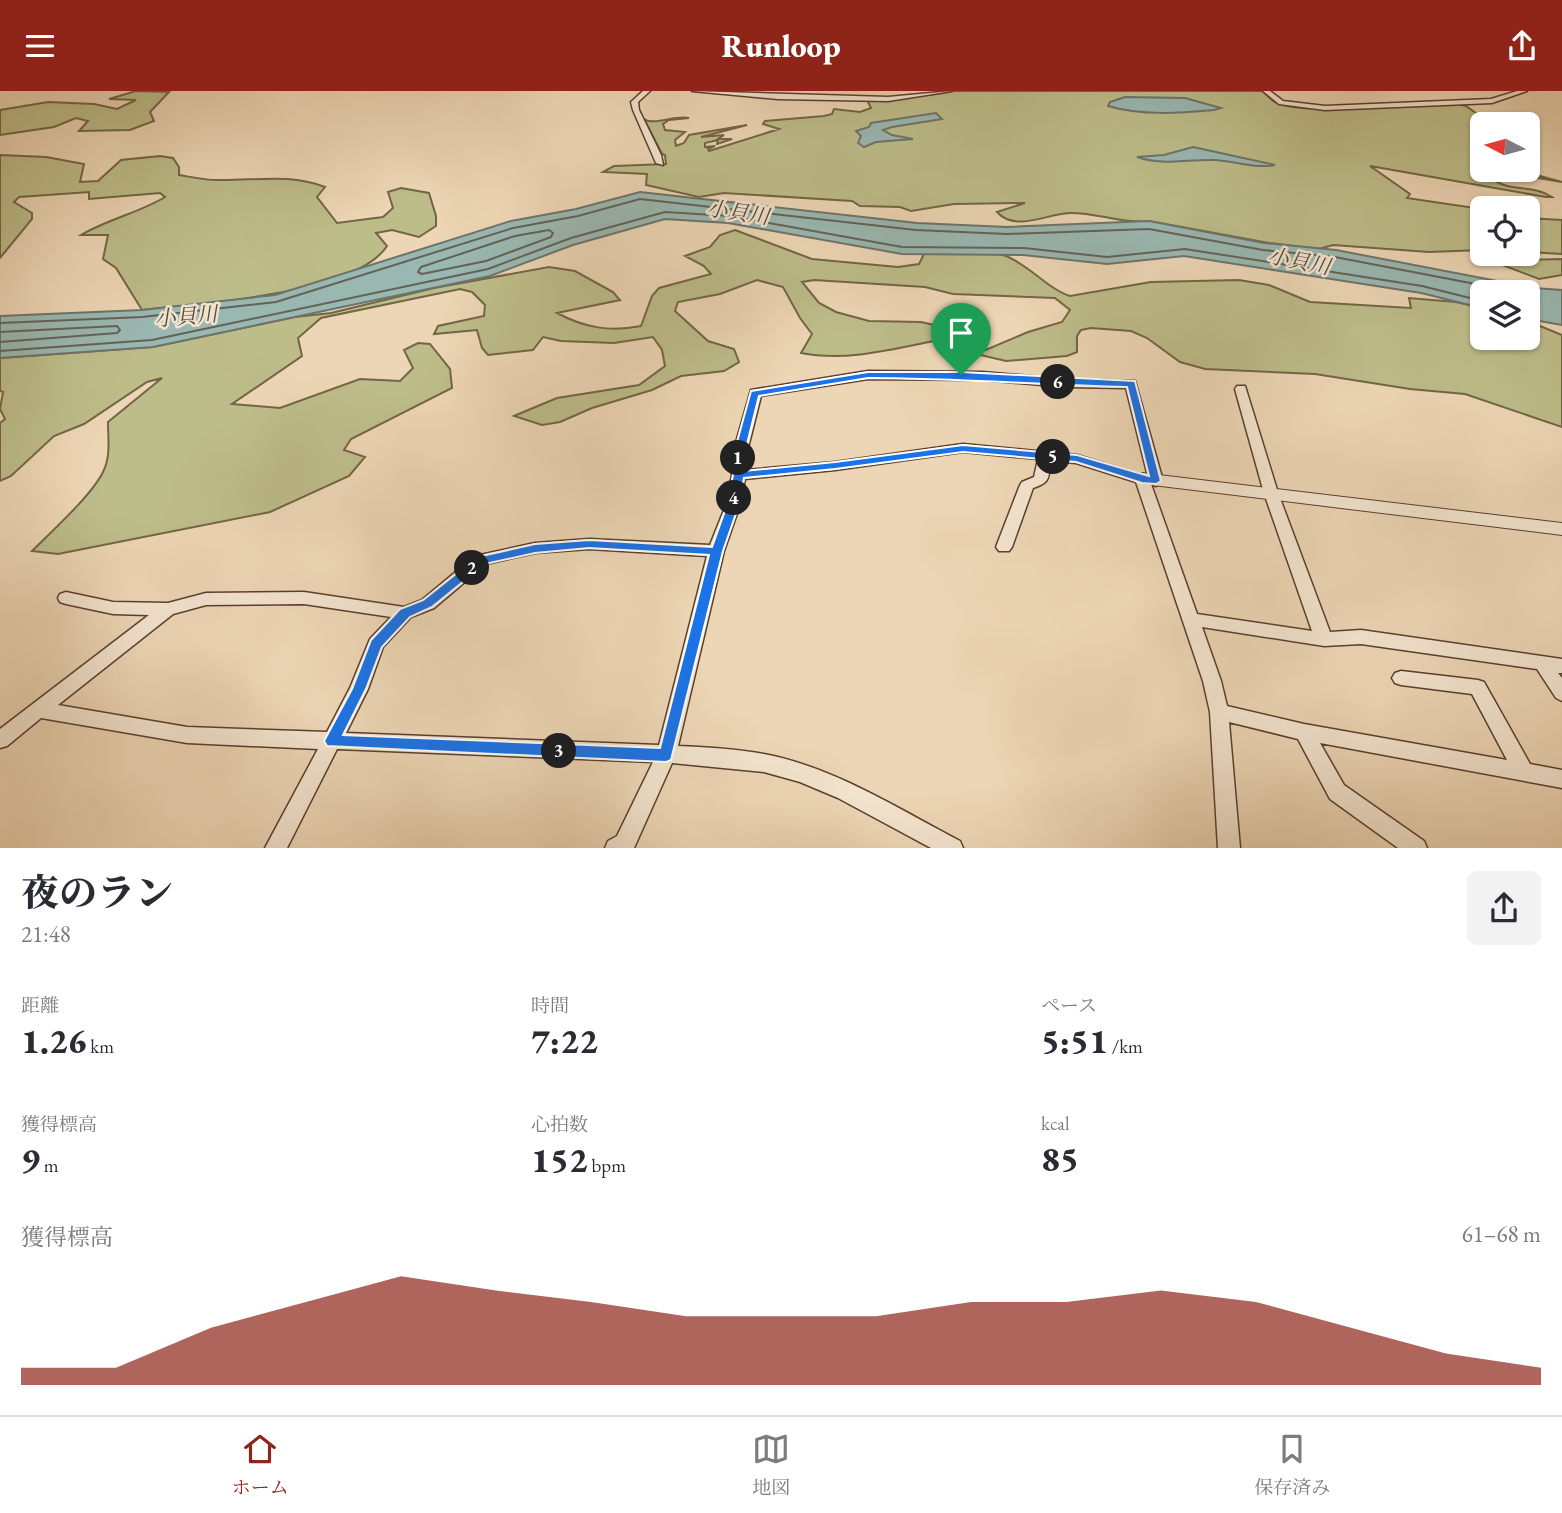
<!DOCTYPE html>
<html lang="ja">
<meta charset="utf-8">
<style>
:root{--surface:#fff;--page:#f2f2f3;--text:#2b2b33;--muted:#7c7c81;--line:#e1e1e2;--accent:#8f2418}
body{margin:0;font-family:"EB Garamond","Noto Serif JP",serif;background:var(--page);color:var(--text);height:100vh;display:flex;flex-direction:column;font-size:26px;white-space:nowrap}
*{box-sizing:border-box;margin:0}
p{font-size:23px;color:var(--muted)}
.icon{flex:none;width:38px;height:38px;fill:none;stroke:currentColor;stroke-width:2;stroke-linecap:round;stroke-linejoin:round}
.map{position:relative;height:757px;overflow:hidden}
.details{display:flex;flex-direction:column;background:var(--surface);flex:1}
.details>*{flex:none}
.needle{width:46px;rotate:276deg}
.controls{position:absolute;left:1470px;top:21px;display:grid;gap:14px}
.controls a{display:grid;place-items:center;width:70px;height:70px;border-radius:10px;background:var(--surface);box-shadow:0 2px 5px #0004;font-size:35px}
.pin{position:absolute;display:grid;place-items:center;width:60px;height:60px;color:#fff;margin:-72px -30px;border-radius:50% 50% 50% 0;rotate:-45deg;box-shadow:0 0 7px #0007}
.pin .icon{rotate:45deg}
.km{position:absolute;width:35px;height:35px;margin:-18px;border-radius:50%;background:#222;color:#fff;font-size:19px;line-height:35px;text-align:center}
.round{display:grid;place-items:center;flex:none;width:74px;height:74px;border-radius:10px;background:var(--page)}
.head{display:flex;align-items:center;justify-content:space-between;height:119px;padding:0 21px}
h1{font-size:38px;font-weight:800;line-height:52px}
.metrics{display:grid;grid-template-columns:repeat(3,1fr);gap:10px;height:119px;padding:7px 21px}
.metrics div{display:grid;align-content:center}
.metrics b{font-size:35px;font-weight:800}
.metrics small{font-size:19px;font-weight:400}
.metrics p{font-size:19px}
.chart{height:196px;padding:14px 21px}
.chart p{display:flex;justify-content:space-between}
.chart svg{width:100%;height:126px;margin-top:7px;fill:var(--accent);opacity:.7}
header{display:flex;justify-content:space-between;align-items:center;height:91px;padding:0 21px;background:var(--accent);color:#fff;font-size:32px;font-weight:800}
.menu{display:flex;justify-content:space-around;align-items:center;height:98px;border-top:2px solid var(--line);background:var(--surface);font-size:19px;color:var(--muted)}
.menu a{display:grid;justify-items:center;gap:4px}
.menu .active{color:var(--accent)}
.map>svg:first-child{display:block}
.green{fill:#bdbd8a;stroke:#736545;stroke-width:2}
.water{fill:#9ab8b2;stroke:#6d746b;stroke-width:2}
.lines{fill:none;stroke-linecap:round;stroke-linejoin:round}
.shore{stroke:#626259;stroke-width:2}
.minor-casing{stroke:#5a3f2d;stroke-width:3}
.tertiary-casing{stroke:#5a3f2d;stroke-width:2}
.minor{fill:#f3e4cf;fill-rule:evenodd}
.tertiary{fill:#f3e4cf;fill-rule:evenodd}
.route{fill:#1a73e8;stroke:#fff;stroke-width:2;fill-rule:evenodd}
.labels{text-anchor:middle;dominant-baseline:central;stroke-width:5;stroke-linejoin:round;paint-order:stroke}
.far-water-label{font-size:21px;font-style:italic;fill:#51493e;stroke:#f3e4cf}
</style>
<header><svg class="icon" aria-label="menu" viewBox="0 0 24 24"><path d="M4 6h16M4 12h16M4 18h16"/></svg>Runloop<svg class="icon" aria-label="share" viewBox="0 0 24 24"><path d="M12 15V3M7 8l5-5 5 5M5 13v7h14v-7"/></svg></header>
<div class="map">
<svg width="1562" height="757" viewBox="0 0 1562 757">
<rect width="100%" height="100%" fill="#edd6b5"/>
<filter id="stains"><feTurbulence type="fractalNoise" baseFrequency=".00286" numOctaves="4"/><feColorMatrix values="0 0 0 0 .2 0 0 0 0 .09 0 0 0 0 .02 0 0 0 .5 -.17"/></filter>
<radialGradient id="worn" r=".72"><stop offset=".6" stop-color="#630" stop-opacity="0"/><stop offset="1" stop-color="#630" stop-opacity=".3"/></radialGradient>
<g class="green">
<polygon points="136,0 169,1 150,21 154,30 130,39 79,40 88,30 76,27 54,36 0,44 0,19 48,11 94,13 117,18 136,9 109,8"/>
<path d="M 942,0 L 1263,0 C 1266,3 1271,9 1275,11 C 1302,26 1418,13 1455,12 L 1466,15 L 1480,25 L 1516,26 L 1512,31 L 1515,33 L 1482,33 L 1482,79 L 1518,79 L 1562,91 L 1508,82 L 1488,84 C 1505,103 1532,92 1552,106 L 1546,106 L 1370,75 L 1410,103 L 1407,107 L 1482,118 L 1482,159 L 1429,161 L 1333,154 L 1319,158 L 1269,152 L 1149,130 C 1123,133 1098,122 1071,122 C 1048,122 1016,142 997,121 L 1025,112 L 954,113 L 911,120 L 900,116 L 860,115 L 852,110 L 724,102 L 699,106 L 646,94 L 647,83 L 603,81 L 614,75 L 666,73 L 665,64 L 662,63 L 644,28 C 654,35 674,24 689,27 L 669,29 L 663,33 L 665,39 L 685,41 L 675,49 L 676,55 L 684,52 L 689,44 L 747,34 L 701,46 L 724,44 L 718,48 L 732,48 L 717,53 L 718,49 L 705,52 L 705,56 L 715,55 L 708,58 L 709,60 L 779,38 L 763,33 L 765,30 L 824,25 L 832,23 L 834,18 L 860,21 L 871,17 L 867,9 L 812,7 L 886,9 L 944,2 Z"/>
<path d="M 0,64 L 46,66 L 84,73 L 80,91 L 98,90 L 121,69 L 160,65 L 173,67 L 179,76 L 179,84 C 191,86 204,89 217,89 C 254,90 289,82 325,96 L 317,106 L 337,132 L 383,126 L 393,117 L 388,101 L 401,97 L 429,102 L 436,125 L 436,135 L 419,146 L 392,139 L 376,142 L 387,155 C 357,203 197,213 142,219 L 116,177 L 103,168 L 108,144 L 81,144 C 108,128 141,121 165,106 L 160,102 L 89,108 L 89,101 L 19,106 L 14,111 L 32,122 L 32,128 L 0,167 Z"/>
<polygon points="1528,127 1562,129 1562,163 1528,161"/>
<path d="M 735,139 L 812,168 L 898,176 L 919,173 L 924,163 C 943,163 990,159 1006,165 C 1029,174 1048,198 1070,205 L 1151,191 L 1239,189 L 1269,194 L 1310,211 L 1411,217 L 1409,207 L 1456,211 L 1482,217 L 1482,247 L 1528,247 L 1528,230 L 1562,244 L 1562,336 L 1465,303 L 1410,298 L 1315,283 L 1205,278 L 1180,271 L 1147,247 L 1131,240 L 1091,237 L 1081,239 L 1077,245 L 1077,261 L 1067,265 L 1006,270 L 976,263 L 1028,241 L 1062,231 L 1070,219 L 1055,207 L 953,203 L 925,196 L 814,189 L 802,191 L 819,212 L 836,221 L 869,230 L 921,231 L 947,237 L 939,249 C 894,258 846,271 801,262 L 812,243 L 800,227 L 783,196 L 757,189 L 720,203 L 678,211 L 675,220 L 708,250 L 734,258 L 739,271 L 724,280 L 681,285 L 652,299 L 592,317 L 560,331 L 542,334 L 514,325 L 557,307 L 639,294 L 665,275 L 662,259 L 653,246 L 614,252 L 561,250 L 543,246 L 533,259 L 488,264 L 482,257 L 477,239 L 434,243 L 438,235 L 484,225 L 485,214 L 472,201 L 460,198 L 321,227 L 298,247 L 302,265 L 232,313 L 280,317 L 360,288 L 400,290 L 413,277 L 404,259 L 418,252 L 430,253 L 450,278 L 452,297 L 351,348 L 344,359 L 365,366 L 349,385 L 270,421 L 58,463 L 32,460 C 51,441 92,404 103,381 C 111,365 108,348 108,331 L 162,287 L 147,291 L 84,333 L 54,345 L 11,385 L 0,390 L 0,332 L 5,328 L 0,318 L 3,301 L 0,300 L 0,267 L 153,256 L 295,226 L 331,222 L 434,197 L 549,176 L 575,180 L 613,201 L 620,209 L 557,222 C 585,237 610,241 641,235 L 652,205 L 659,197 L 711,183 L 704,175 L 685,165 L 710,156 L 720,144 Z"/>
<polygon points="1562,168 1562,184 1539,188 1505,175 1519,169"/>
</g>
<g class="water">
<path d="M 1125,6 L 1185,7 L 1221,17 L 1214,19 C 1180,22 1142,25 1108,15 L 1110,11 Z"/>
<polygon points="936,22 942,28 892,36 883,39 892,44 913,48 876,51 864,56 858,52 861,45 856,40 869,36 871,32"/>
<path d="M 1193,56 L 1275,74 C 1254,78 1235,70 1214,69 C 1188,68 1162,75 1137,66 L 1164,64 Z"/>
<polygon points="640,101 917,132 1007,136 1149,130 1264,152 1336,159 1534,197 1562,199 1562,234 1528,228 1528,201 1482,201 1482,217 1421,202 1184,165 1107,173 1023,164 902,163 728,132 665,128 573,154 490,185 271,231 153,256 0,267 0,225 142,219 275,204 511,130 576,118"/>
</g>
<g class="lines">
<g class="shore">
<polygon points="549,139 553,142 551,146 486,170 422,183 418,181 421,176 515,145"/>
<polyline points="0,232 142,226 276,211 513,137 578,125 640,108 916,139 1007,143 1149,138 1263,159 1335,166 1517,201"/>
<polyline points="0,241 117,235 120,239 117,242 0,251"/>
<polyline points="0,260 152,249 488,178 571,147 665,121 730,125 902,156 1024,157 1107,166 1185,158 1422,195 1482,210"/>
</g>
<defs>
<g id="minor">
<polygon points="643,0 650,0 638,11 639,19 661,64 663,74 656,72 633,19 631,11"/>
<polygon points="692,0 888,6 952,0 888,10 778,8"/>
<polygon points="1263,0 1270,0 1283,10 1325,15 1491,8 1517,0 1527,0 1492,12 1325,19 1279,13"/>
<path d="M 868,280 L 982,281 L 1066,288 L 1135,290 L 1163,390 L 1156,395 L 1151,393 L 1197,523 L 1312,540 L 1264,402 L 1235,298 L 1237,295 L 1245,295 L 1278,402 L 1330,541 L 1361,539 L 1562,568 L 1562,582 L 1558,582 L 1562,587 L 1562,610 L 1556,607 L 1537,578 L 1361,553 L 1324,555 L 1202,536 L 1221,590 L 1227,615 L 1304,633 L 1507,669 L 1472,603 L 1401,594 L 1395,592 L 1392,587 L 1395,582 L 1401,580 L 1478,589 L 1484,591 L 1530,673 L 1562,679 L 1562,697 L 1320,652 L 1344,694 L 1424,750 L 1427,757 L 1398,757 L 1330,708 L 1298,648 L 1229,631 L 1240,757 L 1218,757 L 1210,621 L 1203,590 L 1136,391 L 1076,372 L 1051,370 C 1048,387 1051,391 1033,397 L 1012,456 L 1009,460 L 999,460 L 996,456 L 1020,394 L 1022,391 L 1034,386 L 1038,368 L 963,361 L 835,379 L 745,388 L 740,414 L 724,460 L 678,655 C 706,656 736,658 764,663 C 833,676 897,717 960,750 L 963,757 L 931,757 L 838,707 L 800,691 L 764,681 L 672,672 L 634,757 L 605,757 L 608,750 L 617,745 L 653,671 L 337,658 L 287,757 L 265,757 L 318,658 L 187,652 L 41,627 L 7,655 L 0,657 L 0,638 L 149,524 L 113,523 L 66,513 L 60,511 L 58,507 L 60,503 L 66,501 L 113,511 L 168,512 L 206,502 L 304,501 L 404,516 L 422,509 L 475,465 L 535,452 L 589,448 L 710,454 L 726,414 L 732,384 L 731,369 L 751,299 ZM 868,288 L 982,289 L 1066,296 L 1126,297 L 1148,386 L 1077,364 L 963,353 L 835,371 L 746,379 L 745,369 L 761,305 ZM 589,458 L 707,465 L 659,654 L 346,642 L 368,598 L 383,556 L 411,526 L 434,517 L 486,473 L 535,462 ZM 304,513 L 391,526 L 370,548 L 350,597 L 327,641 L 187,636 L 58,614 L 173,523 L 206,514 Z"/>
</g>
<polygon id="tertiary" points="1142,382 1562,432 1562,444 1136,392 1133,388"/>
</defs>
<use href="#minor" class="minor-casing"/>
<use href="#tertiary" class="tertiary-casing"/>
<use href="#minor" class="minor"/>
<use href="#tertiary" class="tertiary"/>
</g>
<path class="route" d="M 868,281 L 961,281 L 1135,290 L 1161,390 L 1156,393 L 1142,392 L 1076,371 L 963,361 L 835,378 L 744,387 L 739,414 L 723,460 L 671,669 L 666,671 L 327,655 L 324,650 L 352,598 L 371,549 L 400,518 L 423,509 L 477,466 L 535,453 L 589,449 L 712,456 L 727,414 L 733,384 L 732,369 L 751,300 ZM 868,287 C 954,287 1041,294 1127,296 L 1149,385 L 1077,364 L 963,354 L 835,371 L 744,380 L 743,369 L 759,305 ZM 589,457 L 709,464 L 660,657 L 343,644 L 366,598 L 382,556 L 410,526 L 432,516 L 485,473 L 535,462 Z"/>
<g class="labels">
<g class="far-water-label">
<text transform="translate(738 121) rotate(8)">小貝川</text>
<text transform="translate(1299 170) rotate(11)">小貝川</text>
<text transform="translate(186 225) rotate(-5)">小貝川</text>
</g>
</g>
<rect width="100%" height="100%" filter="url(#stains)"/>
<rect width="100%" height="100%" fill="url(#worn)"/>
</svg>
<div class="controls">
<a><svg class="needle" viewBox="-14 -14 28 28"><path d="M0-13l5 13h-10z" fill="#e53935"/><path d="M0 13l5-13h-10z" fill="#7c7c81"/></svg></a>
<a><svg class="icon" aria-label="locate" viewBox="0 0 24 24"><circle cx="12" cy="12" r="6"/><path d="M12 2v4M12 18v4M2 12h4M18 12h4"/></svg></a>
<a><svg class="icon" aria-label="layers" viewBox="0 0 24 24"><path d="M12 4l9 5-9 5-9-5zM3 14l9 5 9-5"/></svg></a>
</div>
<div class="pin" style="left:961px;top:284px;background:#1e9e55"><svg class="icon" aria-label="arrive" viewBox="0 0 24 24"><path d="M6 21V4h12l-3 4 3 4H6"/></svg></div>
<b class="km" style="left:738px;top:367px">1</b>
<b class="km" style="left:472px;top:477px">2</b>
<b class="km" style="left:559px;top:660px">3</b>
<b class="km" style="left:734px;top:407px">4</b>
<b class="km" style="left:1053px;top:366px">5</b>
<b class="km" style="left:1058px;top:291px">6</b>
</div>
<section class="details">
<div class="head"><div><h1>夜のラン</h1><p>21:48</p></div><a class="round"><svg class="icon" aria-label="share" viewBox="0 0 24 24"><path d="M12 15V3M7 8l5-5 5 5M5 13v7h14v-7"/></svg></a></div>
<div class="metrics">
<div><p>距離</p><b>1.26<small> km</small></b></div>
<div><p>時間</p><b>7:22</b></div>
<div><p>ペース</p><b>5:51<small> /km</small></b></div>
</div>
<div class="metrics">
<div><p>獲得標高</p><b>9<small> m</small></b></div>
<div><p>心拍数</p><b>152<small> bpm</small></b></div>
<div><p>kcal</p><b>85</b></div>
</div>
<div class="chart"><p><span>獲得標高</span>61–68 m</p>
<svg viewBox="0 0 160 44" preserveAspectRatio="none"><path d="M0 44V38L10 38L20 24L30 15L40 6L50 11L60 15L70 20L80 20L90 20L100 15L110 15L120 11L130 15L140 24L150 33L160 38V44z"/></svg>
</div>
</section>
<nav class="menu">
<a class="active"><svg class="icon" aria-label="home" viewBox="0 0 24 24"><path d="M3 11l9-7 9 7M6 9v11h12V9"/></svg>ホーム</a>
<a><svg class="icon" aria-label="map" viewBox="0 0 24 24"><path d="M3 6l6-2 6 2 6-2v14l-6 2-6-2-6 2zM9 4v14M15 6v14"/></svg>地図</a>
<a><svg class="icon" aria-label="saved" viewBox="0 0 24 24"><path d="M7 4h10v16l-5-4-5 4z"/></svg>保存済み</a>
</nav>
